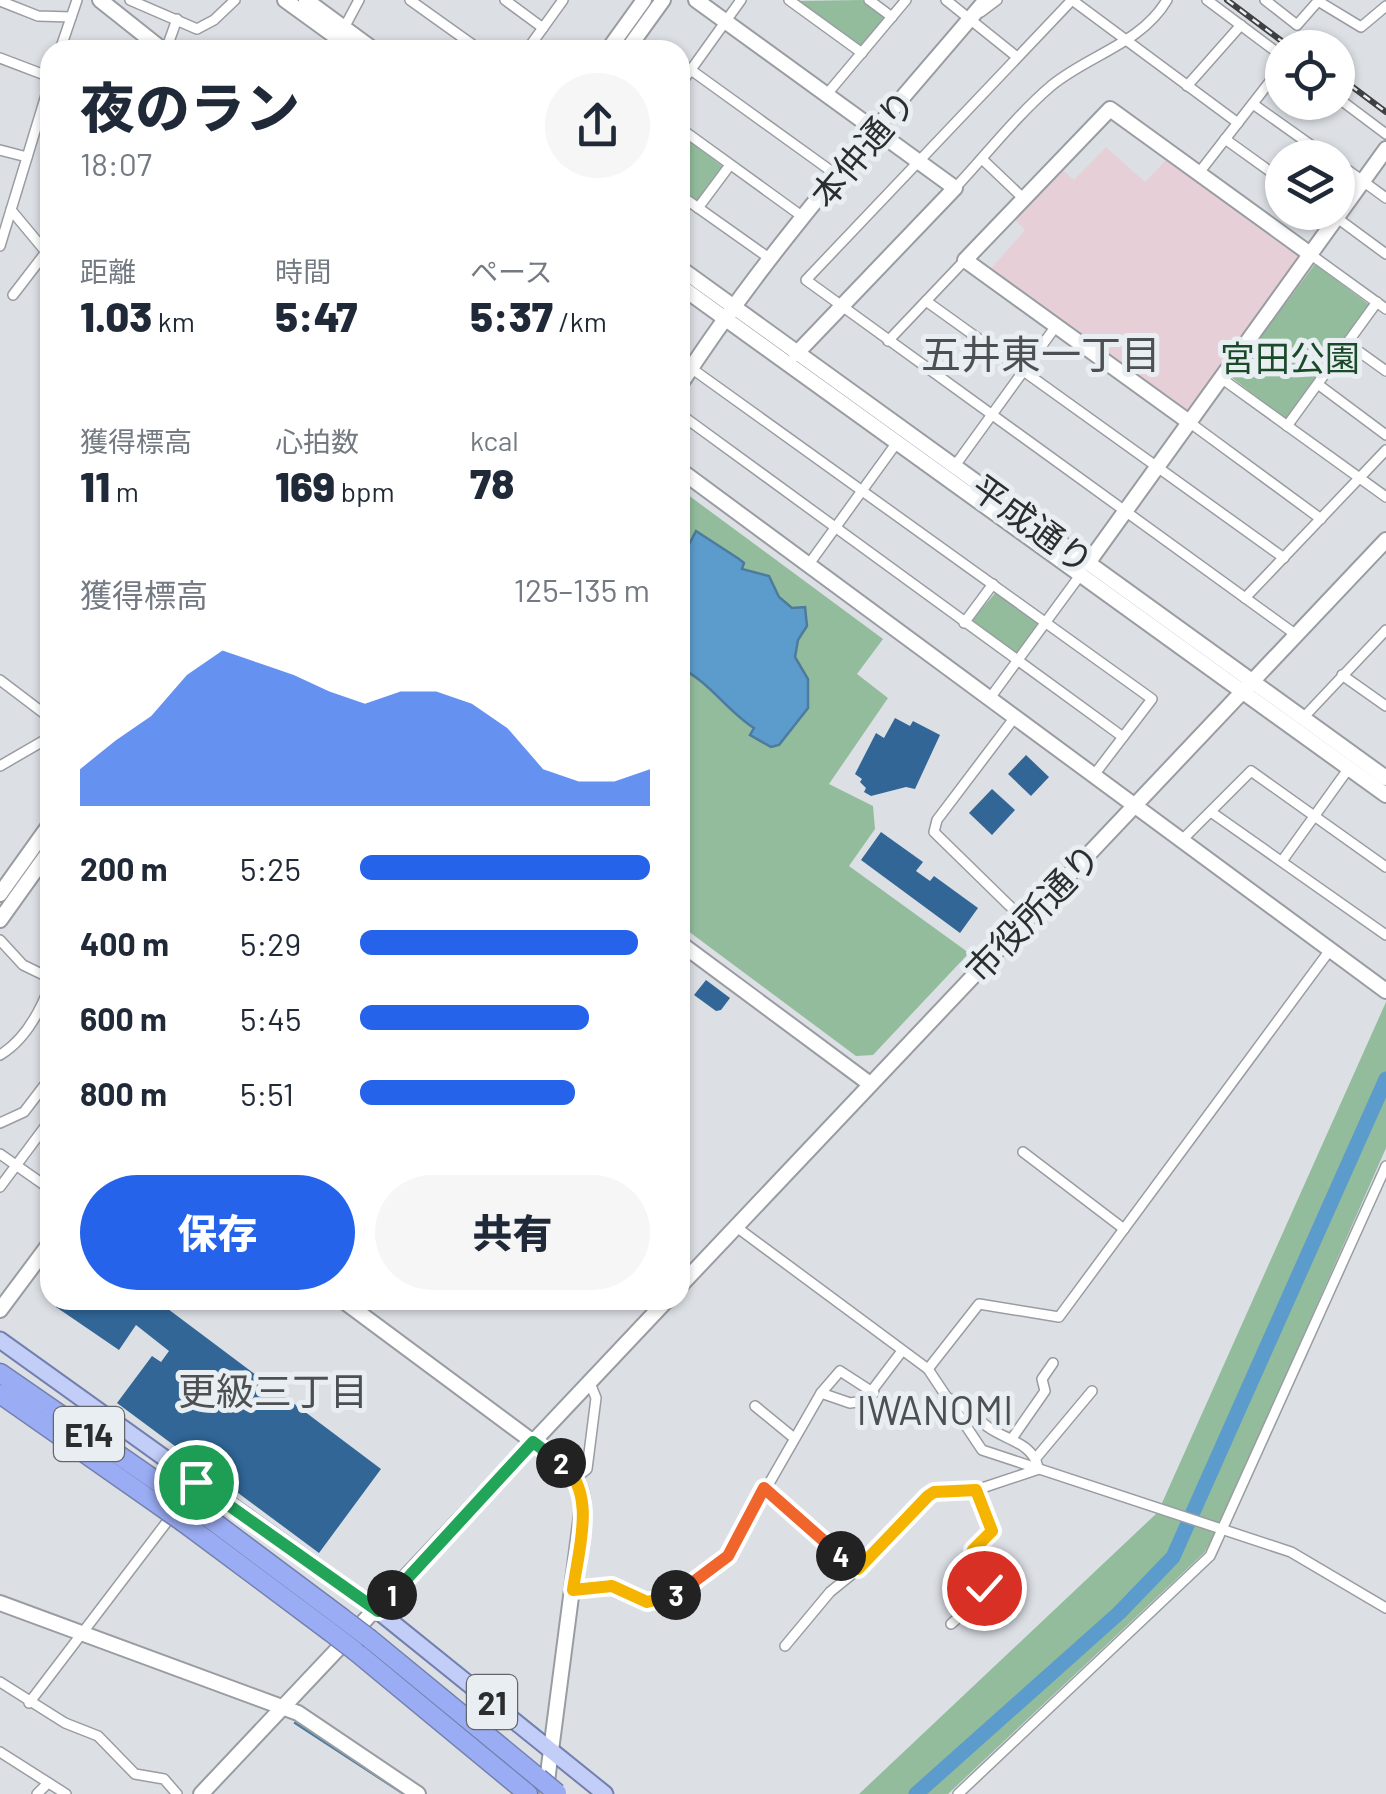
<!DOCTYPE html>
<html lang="ja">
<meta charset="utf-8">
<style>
:root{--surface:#fff;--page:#f6f6f7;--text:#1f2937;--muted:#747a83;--accent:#2563eb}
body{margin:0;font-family:Barlow,"Noto Sans JP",sans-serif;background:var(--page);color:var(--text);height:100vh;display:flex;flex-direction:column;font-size:38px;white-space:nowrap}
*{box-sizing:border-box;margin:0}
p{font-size:32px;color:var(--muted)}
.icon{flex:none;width:55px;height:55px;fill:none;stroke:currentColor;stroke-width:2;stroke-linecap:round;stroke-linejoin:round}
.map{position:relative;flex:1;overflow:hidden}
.sheet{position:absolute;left:40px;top:40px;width:650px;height:1270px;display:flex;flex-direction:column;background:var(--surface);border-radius:30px;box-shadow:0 2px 8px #0004}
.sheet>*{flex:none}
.tools{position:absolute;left:1265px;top:30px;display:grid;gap:20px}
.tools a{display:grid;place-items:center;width:90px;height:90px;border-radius:50%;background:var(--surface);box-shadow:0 2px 8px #0004;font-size:50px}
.pin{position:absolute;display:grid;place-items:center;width:85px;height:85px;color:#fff;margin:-42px;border:5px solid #fff;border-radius:50%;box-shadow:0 2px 10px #0007}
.km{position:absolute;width:50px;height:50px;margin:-25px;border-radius:50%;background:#222;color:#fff;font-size:28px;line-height:50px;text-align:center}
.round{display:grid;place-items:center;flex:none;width:105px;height:105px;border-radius:52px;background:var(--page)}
.summary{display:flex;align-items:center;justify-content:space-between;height:170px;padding:0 40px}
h1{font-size:55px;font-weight:800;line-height:75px}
.metrics{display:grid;grid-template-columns:repeat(3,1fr);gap:15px;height:170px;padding:10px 40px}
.metrics div{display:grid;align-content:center}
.metrics b{font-size:42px;font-weight:800}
.metrics small{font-size:28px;font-weight:400}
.metrics p{font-size:28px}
.chart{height:280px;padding:20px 40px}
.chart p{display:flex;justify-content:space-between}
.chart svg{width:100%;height:180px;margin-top:10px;fill:var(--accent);opacity:.7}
.cta{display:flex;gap:20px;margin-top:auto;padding:20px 40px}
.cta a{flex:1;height:115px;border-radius:60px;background:var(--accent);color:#fff;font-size:40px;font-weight:800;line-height:115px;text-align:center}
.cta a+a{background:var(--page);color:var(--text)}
ul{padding:0 40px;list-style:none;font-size:32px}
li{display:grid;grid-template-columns:160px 120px 1fr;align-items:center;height:75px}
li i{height:25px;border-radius:12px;background:var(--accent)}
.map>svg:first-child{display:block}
.education{fill:#e7cfd8}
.green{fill:#93bc9c}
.water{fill:#5c9ccc;stroke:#4d7b9d;stroke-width:2.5}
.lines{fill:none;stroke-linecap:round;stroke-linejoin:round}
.stream{stroke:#4d7b9d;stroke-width:2.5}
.river{stroke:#5c9ccc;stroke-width:15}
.building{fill:#316697}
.street-casing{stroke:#999da2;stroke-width:12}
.secondary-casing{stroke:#999da2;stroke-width:18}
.primary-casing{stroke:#7380ae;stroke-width:19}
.highway-casing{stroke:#7380ae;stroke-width:21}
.street{stroke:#fff;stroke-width:9}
.secondary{stroke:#fff;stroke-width:14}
.primary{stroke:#c2cdf8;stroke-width:15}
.highway{stroke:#9aacf3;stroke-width:18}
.rail-casing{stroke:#3e4042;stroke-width:6}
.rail{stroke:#e9eef2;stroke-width:2.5;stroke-dasharray:8;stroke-linecap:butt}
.highway-bridge-casing{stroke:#7380ae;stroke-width:21;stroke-linecap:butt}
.highway-bridge{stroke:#9aacf3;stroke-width:18}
.split-1-casing{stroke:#fff;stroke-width:20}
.split-2-casing{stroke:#fff;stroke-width:20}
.split-3-casing{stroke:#fff;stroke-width:20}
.split-4-casing{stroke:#fff;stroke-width:20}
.split-5-casing{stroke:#fff;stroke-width:20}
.split-1{stroke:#22a559;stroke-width:12}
.split-2{stroke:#22a559;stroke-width:12}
.split-3{stroke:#f5b400;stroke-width:12}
.split-4{stroke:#f0652b;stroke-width:12}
.split-5{stroke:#f5b400;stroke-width:12}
.labels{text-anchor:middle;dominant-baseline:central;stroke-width:10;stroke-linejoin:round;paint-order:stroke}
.shield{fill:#e9eef2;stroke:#646769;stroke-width:2.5}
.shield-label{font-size:32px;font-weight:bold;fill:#2b2d2e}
.street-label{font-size:35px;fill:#2b2d2e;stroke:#e9eef2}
.park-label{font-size:35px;fill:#194a29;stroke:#e9eef2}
.neighbourhood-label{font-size:38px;fill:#4c5053;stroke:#e9eef2}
.quarter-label{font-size:40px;fill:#4c5053;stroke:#e9eef2}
</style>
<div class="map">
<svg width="1386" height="1794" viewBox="0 0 1386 1794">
<rect width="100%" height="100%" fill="#dce0e5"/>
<polygon class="education" points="1106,147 1145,182 1167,159 1301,256 1193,413 1184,415 988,272 1025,230 1014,219 1064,171 1074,180"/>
<g class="green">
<polygon points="862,0 886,17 862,47 795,1"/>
<polygon points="680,134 722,166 723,171 699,202 680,191"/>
<polygon points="1315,264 1371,306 1289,418 1284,418 1231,377"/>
<polygon points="680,489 883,639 857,674 888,698 829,784 873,806 875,829 849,866 969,953 873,1055 856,1056 680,925"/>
<polygon points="997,591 1039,621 1018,653 1013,655 971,621"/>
<polygon points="1386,1002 1386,1148 1219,1528 1204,1553 948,1794 859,1794 1158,1512"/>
</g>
<path class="water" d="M 696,531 L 739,559 L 744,563 L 742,569 L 769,576 L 779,597 L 792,608 L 805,607 L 807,626 L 798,640 L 795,657 L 808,679 L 808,708 L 779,745 L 771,747 L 750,735 L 754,728 C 727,711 709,681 680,668 L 681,560 Z"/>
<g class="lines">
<polyline class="stream" points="295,1723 404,1794"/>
<polyline class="river" points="916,1794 1119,1613 1173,1557 1386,1079"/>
</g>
<g class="building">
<polygon points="895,718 910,726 913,721 940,735 915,789 906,787 871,796 864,792 866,788 860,782 862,779 855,774 876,733 884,738"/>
<polygon points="1026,755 1049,777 1031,796 1008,774"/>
<polygon points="992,789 1015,810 992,835 969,813"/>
<polygon points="881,832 923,862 916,871 930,881 934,876 978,908 960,933 861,860"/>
<polygon points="706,980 730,998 721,1010 716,1011 694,995"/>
<polygon points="60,1300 156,1300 381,1469 319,1553 117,1403 152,1356 161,1362 169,1351 136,1325 119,1350 56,1307"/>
</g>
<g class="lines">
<defs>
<g id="street">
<polyline points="130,0 197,29 214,20 235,0"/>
<polyline points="410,0 480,50"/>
<polyline points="505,0 543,28"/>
<polyline points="789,0 862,53"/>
<polyline points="869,0 892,17"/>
<polyline points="946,0 1017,57"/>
<polyline points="1072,0 806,280 1295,634"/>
<polyline points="1072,0 1238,123"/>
<polyline points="1207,0 1282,56"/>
<polyline points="1265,0 1297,25 1319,0"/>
<polyline points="0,1 38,16 71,17"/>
<polyline points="1318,1 1361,27 1386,6"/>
<polyline points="981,12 997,0"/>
<polyline points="344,28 359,0"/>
<polyline points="60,50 77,0"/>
<polyline points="166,50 177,19"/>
<polyline points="527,50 563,0"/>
<polyline points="0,58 50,77"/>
<polyline points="691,70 838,176"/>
<polyline points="680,85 741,0"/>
<polyline points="1187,86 1241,25"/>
<polyline points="827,94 906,0"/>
<polyline points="1338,98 1386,134"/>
<polyline points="1253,104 1329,158"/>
<polyline points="680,128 803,217"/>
<polyline points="1225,139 1282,180"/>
<polyline points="0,150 27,157"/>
<polyline points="982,159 1023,198"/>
<polyline points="1338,163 1386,198"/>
<polyline points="1198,174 1282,66"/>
<path d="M 955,188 C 986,155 1016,116 1051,86 C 1088,55 1141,44 1167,0"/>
<polyline points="680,195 769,258"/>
<polyline points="698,208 730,165"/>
<polyline points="11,210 46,252"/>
<polyline points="1329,212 1386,254"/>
<polyline points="0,246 50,82"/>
<polyline points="1310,254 1386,309"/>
<polyline points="13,295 46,252 50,240"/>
<polyline points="926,301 1284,558"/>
<polyline points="888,341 965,260"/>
<polyline points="1347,343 1386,371"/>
<polyline points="691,368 1152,699 1094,775"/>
<polyline points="1221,378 1386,497"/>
<polyline points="1319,385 1386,435"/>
<polyline points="680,414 1123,737"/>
<polyline points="1189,422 1321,519"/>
<polyline points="1287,426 1377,302"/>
<polyline points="954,467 1056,326"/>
<polyline points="809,564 898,441"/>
<polyline points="1245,598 1386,450"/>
<polyline points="964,623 993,584"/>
<polyline points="1342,675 1386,706"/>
<polyline points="0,680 50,718"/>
<polyline points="990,698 1081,574"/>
<polyline points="1015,717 937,820 934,832 1023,919"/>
<polyline points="1303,718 1386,630"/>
<polyline points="0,766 50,737"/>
<polyline points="1211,812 1386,935"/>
<polyline points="1183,839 1251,771 1386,867"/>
<polyline points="1282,861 1349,768"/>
<polyline points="0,940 23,965 50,978"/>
<path d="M 0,1055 C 25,1040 40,1012 50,985"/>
<polyline points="0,1123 24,1112 50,1078"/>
<polyline points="1023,1152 1124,1229"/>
<polyline points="0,1154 50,1189"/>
<polyline points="0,1187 50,1120"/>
<polyline points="735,1226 928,1369 982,1450 1291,1552 1386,1608"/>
<polyline points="928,1369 979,1304 1059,1317 1330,950"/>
<polyline points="821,1393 840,1371 874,1393"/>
<path d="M 948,1398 C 965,1404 974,1417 988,1427 C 1005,1440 1032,1442 1038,1467"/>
<polyline points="755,1406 794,1438"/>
<polyline points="1013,1437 1045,1391 1042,1379 1053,1363"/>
<polyline points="1036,1458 1092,1391"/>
<polyline points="576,1478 587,1469 596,1398 590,1383"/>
<polyline points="764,1489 858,1569"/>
<polyline points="573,1590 612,1586 647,1602 681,1594 697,1581 728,1555 821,1393 850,1403 864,1401 902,1351"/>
<polyline points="951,1624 983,1596 973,1550 993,1531 976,1490"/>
<polyline points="785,1646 830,1592 867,1562 894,1528 928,1496 934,1492 976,1490 1039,1469"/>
<polyline points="0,1682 65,1723 98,1736 135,1774 164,1779 177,1794"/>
<polyline points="29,1703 166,1523"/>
<polyline points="0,1752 66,1794"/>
<polyline points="37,1794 48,1783"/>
<polyline points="958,1794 1210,1556 1386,1166"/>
</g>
<g id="secondary">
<polyline points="100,0 163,50"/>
<polyline points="285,0 354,50"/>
<polyline points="306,0 374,50"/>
<polyline points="696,0 955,188 796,354"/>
<polyline points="608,50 644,0"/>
<polyline points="627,50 663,0"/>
<polyline points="680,268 1386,778"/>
<polyline points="680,286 1386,795"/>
<path d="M 680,385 C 769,247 880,125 986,0"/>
<polyline points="1189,422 965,260 1110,109 1310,254"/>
<polyline points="680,470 1386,991"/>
<polyline points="1088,563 1386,149"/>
<polyline points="0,894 50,824"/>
<polyline points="0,920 50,850"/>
<polyline points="680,943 870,1084"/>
<polyline points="680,1286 1386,540"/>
<path d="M 342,1300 L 544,1450 C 564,1466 582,1477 583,1504 L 546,1789"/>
<polyline points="0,1310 50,1243"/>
<polyline points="0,1603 298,1713 418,1794"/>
<polyline points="201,1794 667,1300"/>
</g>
<polyline id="primary" points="0,1340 378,1611 605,1794"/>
<g id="highway">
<polyline points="0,1373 178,1496"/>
<polyline points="0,1394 167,1511"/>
<polyline points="194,1507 341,1617"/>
<polyline points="183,1522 329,1631"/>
<polyline points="370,1639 539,1778"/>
<polyline points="355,1651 528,1794"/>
</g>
</defs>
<use href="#street" class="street-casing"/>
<use href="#secondary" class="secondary-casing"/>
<use href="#primary" class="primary-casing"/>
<use href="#highway" class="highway-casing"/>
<use href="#street" class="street"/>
<use href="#secondary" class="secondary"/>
<use href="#primary" class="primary"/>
<use href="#highway" class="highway"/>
<defs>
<g id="rail">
<polyline points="1227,0 1291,48"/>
<polyline points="1338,76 1386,112"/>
</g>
</defs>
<use href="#rail" class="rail-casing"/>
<use href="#rail" class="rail"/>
<defs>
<g id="highway-bridge">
<polyline points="178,1496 194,1507"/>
<polyline points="167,1511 183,1522"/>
<polyline points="341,1617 370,1639"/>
<polyline points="329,1631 355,1651"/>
<polyline points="539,1778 557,1793"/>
</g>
</defs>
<use href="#highway-bridge" class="highway-bridge-casing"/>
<use href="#highway-bridge" class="highway-bridge"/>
</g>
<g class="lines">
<defs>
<polyline id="split-1" points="196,1482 378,1611 392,1595"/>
<polyline id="split-2" points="392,1595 533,1442 561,1463"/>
<path id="split-3" d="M 561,1463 C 598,1492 578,1550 573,1590 L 612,1586 L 647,1602 L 676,1595"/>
<polyline id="split-4" points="676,1595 728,1556 764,1488 841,1556"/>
<polyline id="split-5" points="841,1556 858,1569 928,1496 934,1492 976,1490 992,1531 973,1550 984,1588"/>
</defs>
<use href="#split-1" class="split-1-casing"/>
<use href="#split-2" class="split-2-casing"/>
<use href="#split-3" class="split-3-casing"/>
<use href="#split-4" class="split-4-casing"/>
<use href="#split-5" class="split-5-casing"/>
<use href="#split-1" class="split-1"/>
<use href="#split-2" class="split-2"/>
<use href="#split-3" class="split-3"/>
<use href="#split-4" class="split-4"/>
<use href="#split-5" class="split-5"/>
</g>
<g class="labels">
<g class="shield">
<rect x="54" y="1407" width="70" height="54" rx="8"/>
<rect x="467" y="1675" width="50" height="54" rx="8"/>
</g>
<g class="shield-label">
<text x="89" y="1434">E14</text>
<text x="492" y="1702">21</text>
</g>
<g class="street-label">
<text transform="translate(862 148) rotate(-50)">本仲通り</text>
<text transform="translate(1033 523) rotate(36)">平成通り</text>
<text transform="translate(1032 912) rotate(-46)">市役所通り</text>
</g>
<g class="park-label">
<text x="1290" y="357">宮田公園</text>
</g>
<g class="neighbourhood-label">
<text x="273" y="1390">更級三丁目</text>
</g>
<g class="quarter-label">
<text x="1041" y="353">五井東一丁目</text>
<text x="935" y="1409">IWANOMI</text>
</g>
</g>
</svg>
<div class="tools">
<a><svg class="icon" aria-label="locate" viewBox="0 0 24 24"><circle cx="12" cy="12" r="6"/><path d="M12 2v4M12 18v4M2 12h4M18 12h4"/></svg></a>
<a><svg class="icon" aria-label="layers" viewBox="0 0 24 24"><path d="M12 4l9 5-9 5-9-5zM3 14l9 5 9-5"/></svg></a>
</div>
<div class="pin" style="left:196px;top:1482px;background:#1e9e55"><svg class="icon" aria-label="arrive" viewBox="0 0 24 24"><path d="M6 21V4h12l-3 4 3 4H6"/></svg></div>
<div class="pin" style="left:984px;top:1588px;background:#d93025"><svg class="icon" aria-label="check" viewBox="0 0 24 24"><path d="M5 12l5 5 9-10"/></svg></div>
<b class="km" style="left:392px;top:1595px">1</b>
<b class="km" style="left:561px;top:1463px">2</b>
<b class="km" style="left:676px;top:1595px">3</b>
<b class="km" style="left:841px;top:1556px">4</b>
<section class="sheet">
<div class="summary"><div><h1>夜のラン</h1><p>18:07</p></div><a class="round"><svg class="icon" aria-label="share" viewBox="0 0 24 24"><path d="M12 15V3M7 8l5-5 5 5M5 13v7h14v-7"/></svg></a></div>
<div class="metrics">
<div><p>距離</p><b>1.03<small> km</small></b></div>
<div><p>時間</p><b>5:47</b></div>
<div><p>ペース</p><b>5:37<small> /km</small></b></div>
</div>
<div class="metrics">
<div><p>獲得標高</p><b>11<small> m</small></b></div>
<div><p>心拍数</p><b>169<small> bpm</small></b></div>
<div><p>kcal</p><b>78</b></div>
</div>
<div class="chart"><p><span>獲得標高</span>125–135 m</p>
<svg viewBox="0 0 160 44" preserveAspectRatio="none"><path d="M0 44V35L10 28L20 22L30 12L40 6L50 9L60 12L70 16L80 19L90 16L100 16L110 19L120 25L130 35L140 38L150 38L160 35V44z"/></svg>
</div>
<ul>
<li><b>200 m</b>5:25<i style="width:100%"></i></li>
<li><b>400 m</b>5:29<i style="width:96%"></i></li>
<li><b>600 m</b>5:45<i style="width:79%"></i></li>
<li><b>800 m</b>5:51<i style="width:74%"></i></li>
</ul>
<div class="cta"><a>保存</a><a>共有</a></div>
</section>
</div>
